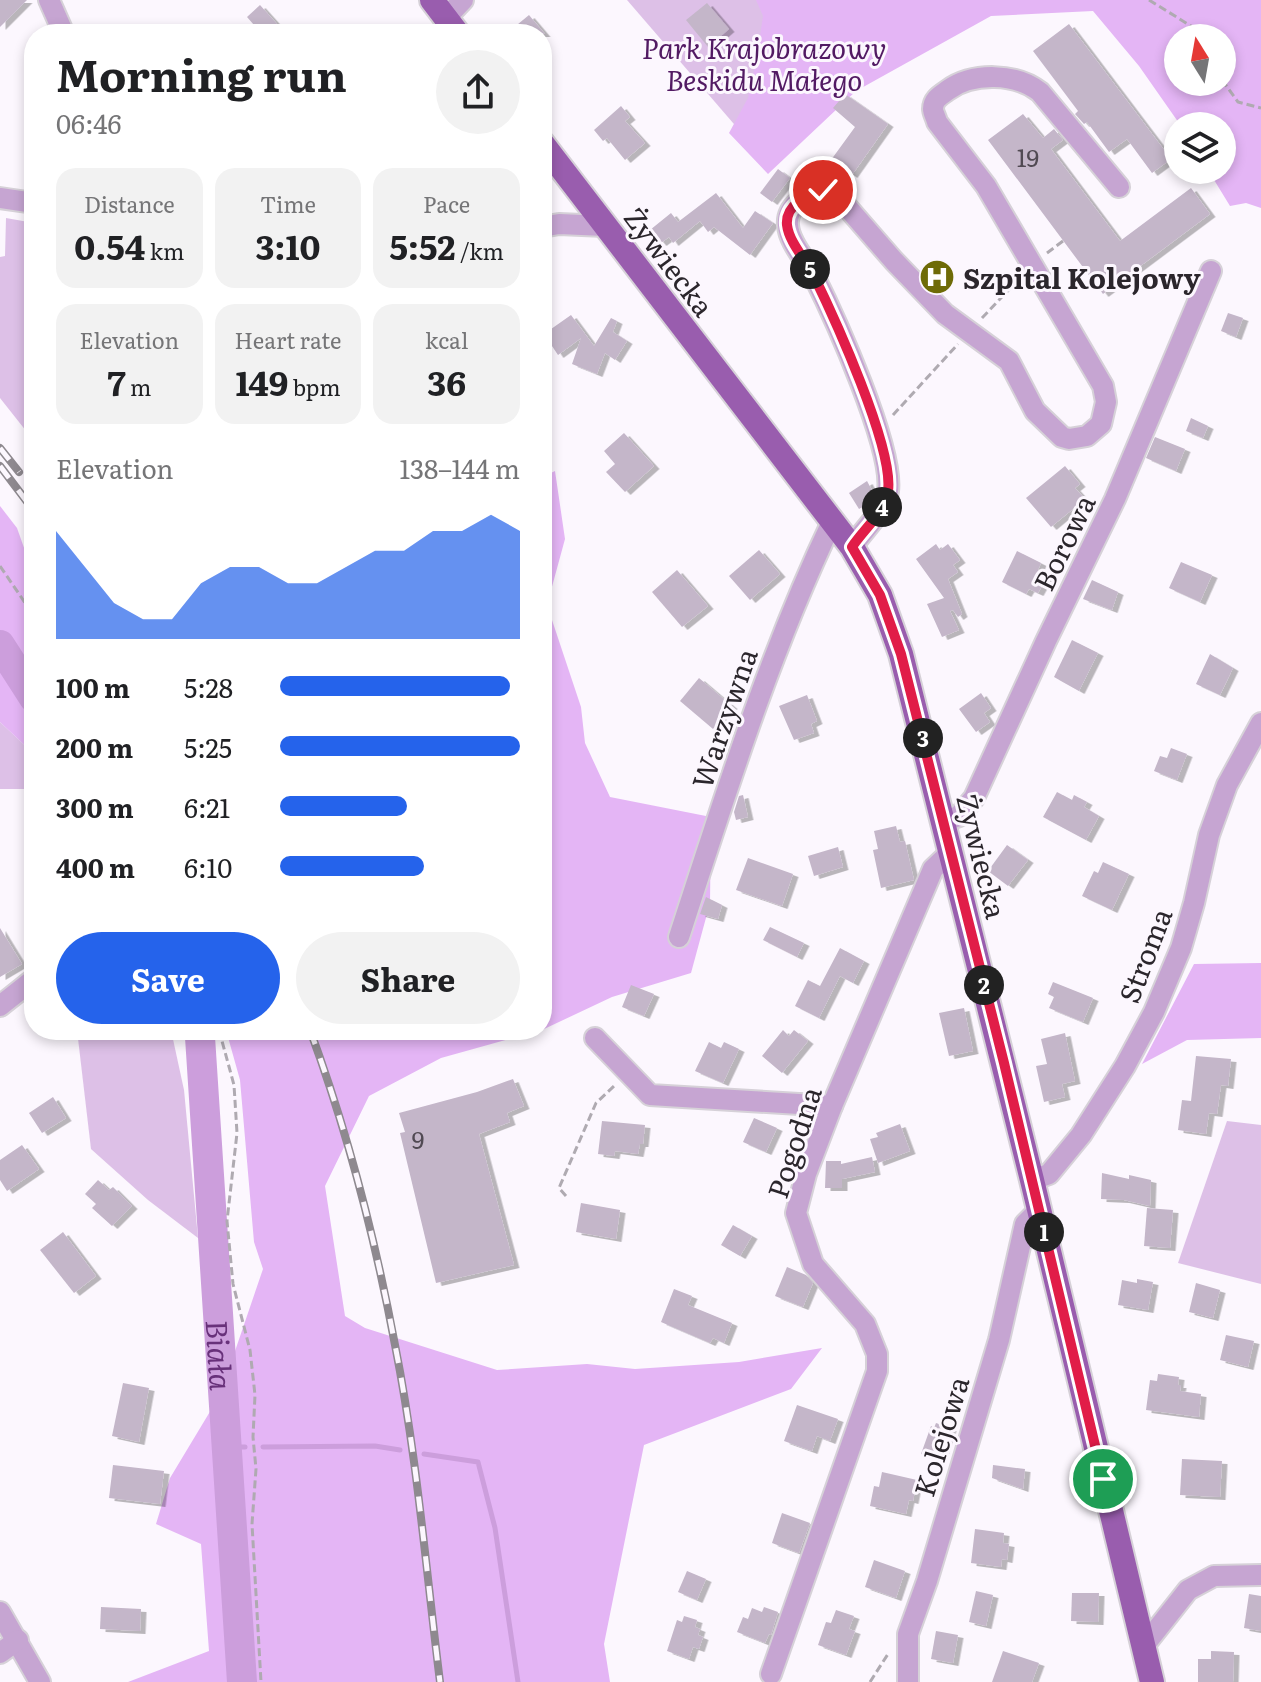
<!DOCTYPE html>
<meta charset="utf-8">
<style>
:root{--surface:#fff;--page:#f2f2f2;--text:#202124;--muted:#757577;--accent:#2563eb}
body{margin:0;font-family:Literata,serif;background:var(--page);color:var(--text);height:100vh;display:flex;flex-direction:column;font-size:30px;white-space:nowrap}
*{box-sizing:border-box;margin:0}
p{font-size:26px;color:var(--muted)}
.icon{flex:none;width:44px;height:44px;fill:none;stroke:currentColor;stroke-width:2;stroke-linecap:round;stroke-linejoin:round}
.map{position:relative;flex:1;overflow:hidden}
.side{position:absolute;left:24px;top:24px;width:528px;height:1016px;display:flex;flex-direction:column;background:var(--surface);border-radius:32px;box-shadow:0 4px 12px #0003}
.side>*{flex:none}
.needle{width:52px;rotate:349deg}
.tools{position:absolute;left:1164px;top:24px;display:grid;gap:16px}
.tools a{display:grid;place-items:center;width:72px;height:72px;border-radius:50%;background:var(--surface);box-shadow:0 4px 12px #0003;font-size:40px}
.pin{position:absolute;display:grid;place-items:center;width:68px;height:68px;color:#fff;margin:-34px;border:4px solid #fff;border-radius:50%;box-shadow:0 2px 8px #0007}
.km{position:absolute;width:40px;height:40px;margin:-20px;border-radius:50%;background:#222;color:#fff;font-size:22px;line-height:40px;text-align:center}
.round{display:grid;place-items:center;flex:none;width:84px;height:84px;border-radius:42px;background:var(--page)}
.headline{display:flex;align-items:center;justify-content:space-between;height:136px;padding:0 32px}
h1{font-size:44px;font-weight:700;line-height:60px}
.metrics{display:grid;grid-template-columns:repeat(3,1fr);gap:12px;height:136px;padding:8px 32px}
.metrics div{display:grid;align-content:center;border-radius:20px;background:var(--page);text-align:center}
.metrics b{font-size:34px;font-weight:700}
.metrics small{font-size:22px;font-weight:400}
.metrics p{font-size:22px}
.chart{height:224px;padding:16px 32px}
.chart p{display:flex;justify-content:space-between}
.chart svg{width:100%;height:144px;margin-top:8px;fill:var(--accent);opacity:.7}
.cta{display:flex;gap:16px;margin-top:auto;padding:16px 32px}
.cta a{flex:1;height:92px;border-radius:48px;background:var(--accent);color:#fff;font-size:32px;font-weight:700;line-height:92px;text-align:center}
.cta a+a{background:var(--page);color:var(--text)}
ul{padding:0 32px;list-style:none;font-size:26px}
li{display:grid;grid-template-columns:128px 96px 1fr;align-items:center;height:60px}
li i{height:20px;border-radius:10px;background:var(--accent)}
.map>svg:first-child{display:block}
.green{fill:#ddc0e7}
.forest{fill:#e4b5f5;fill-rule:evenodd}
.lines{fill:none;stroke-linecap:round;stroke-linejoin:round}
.stream{stroke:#cc9edc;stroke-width:5}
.river{stroke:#cc9edc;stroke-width:30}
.building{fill:#c4b6c9;filter:url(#shadow)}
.minor-casing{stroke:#d6d1d8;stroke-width:24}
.major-casing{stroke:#d6d1d8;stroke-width:28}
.path{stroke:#afaab1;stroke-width:3;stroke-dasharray:8 4;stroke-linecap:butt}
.minor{stroke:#c6a5d2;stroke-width:20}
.major{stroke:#995dae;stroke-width:24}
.rail-casing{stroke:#8e898f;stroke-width:8}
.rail{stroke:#fcf7fe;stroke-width:5;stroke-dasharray:15;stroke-linecap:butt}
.route-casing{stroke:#fff;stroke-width:16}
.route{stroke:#e11d48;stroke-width:10}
.labels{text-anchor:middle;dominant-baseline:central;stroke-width:6;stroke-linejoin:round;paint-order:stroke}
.number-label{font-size:24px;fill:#514a53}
.park-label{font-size:28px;font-style:italic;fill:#521a63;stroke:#fcf7fe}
.street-label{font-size:28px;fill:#2b262c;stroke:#fcf7fe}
.poi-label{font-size:28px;font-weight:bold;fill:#2b262c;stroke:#fcf7fe;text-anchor:start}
.water-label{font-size:30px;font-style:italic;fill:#68317a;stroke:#fcf7fe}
</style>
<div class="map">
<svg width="1261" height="1682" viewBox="0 0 1261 1682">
<defs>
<filter id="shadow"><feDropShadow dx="5.5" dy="3" stdDeviation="0" flood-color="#0004"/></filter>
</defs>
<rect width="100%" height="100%" fill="#fcf7fe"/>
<g class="green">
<polygon points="627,0 896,0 746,138"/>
<polygon points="6,218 34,223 34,441 0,398 0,257 5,256"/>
<polygon points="0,722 34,754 34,789 0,789"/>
<polygon points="77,1030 171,1030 184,1090 198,1238 148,1200 91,1149"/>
<polygon points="1227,1121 1261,1125 1261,1284 1178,1263"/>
</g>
<g class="forest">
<path d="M 756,0 L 1261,0 L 1261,208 L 1246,203 L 1230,206 L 1208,170 L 1222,170 L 1222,126 L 1181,126 L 1139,66 L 1093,11 L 991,16 L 856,91 L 768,174 L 729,133 L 748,98 L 757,56 L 763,16 ZM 1178,38 L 1222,38 L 1222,82 L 1178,82 Z"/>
<polygon points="555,471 565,539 547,605 581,707 585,743 610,797 711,817 710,903 691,973 612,997 542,1030 542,477"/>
<polygon points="0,506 17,528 34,576 34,754 0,722"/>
<polygon points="1261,963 1261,1038 1187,1040 1142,1064 1194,964"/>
<polygon points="226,1030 542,1030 441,1058 369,1096 325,1186 345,1316 365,1328 497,1370 587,1364 635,1369 739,1362 822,1348 791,1389 644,1445 604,1644 610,1682 128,1682 209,1651 201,1544 156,1524 170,1478 220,1395 263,1269 254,1242 240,1080"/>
</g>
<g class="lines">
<g class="stream">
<polyline points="226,1447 245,1447"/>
<polyline points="263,1447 375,1446 400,1450"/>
<polyline points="424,1454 478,1462 495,1528 518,1682"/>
</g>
<g class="river">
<polyline points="0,645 34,698"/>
<path id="s1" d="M 198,1030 L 200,1037 L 242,1682"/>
</g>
</g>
<g class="building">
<polygon points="0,0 27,0 0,27"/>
<polygon points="707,3 729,29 708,47 686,20"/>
<polygon points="260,5 286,34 262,34 247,17"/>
<polygon points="529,15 545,34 506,34"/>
<polygon points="1069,24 1171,159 1152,173 1127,139 1109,152 1087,122 1084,124 1075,114 1078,111 1033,51"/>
<polygon points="845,94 888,124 852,175 831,160 855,127 833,108"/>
<polygon points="621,106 630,117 625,121 645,143 625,160 607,138 603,141 594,130"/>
<polygon points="1023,114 1043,138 1054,129 1063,140 1051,149 1120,241 1191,188 1210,214 1103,294 988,140"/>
<polygon points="778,169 790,178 772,202 760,193"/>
<polygon points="716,193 743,228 755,211 773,223 750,255 714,227 708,232 700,221 673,243 669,237 661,243 650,230 671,213 678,222"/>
<polygon points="1228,313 1243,318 1236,337 1221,331"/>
<polygon points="571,315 594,346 611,318 617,321 613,332 627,341 615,360 605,353 597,374 572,364 581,338 558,355 544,334"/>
<polygon points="1191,418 1208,426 1203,438 1186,431"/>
<polygon points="624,433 654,466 625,492 606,472 615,464 604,451"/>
<polygon points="1155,437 1185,449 1176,471 1146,458"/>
<polygon points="1065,466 1080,484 1075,488 1085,499 1051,527 1026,498"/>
<polygon points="867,481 874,494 870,503 859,509 849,493"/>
<polygon points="936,544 940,550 948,544 960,560 953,565 958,572 948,579 962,614 958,617 953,610 950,611 959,630 942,637 927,604 944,598 916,559"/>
<polygon points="759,550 780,574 750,600 729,576"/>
<polygon points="1017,551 1041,563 1038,570 1048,575 1038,593 1029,589 1026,594 1002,582"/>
<polygon points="1181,562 1212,575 1200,602 1169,588"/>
<polygon points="677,570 708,606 682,627 652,592"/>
<polygon points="1092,580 1118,592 1112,610 1083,599"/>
<polygon points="1072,640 1098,653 1079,691 1054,677"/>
<polygon points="1210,654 1233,668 1220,695 1196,684"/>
<polygon points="699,678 732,706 713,729 680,701"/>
<polygon points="981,693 991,708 984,713 990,722 976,732 959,709"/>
<polygon points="807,695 817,721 811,724 814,733 794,740 779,706"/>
<polygon points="1171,748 1187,754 1177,780 1154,771 1160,756 1167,758"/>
<polygon points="1057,792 1072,800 1074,795 1087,802 1084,807 1099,816 1086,840 1043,817"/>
<polygon points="743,795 748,817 736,820 734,812 739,796"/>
<polygon points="896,826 900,842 905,841 914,880 881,888 873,850 878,849 874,831"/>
<polygon points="1007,845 1028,860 1008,886 988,871"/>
<polygon points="838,847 843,867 814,876 808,856"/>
<polygon points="748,858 793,874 782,906 736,890"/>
<polygon points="1103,862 1129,874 1112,910 1082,896 1094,871 1098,873"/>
<polygon points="706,897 722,905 718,919 700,914"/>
<polygon points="770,927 804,943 797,957 763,940"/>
<polygon points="0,928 22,964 0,977"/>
<polygon points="840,948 864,961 853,983 840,976 819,1018 795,1006 808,980 820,986"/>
<polygon points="1053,982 1093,998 1083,1022 1049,1008 1054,997 1048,994"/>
<polygon points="631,985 654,994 644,1016 622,1007"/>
<polygon points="964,1008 973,1051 949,1056 939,1013"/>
<polygon points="783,1030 789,1036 794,1030 808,1041 782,1073 762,1056"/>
<polygon points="1065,1033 1075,1081 1062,1084 1065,1097 1044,1102 1036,1066 1047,1064 1041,1039"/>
<polygon points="709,1042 721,1048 724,1042 739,1049 723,1083 695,1071"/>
<polygon points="1196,1056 1231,1059 1228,1086 1221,1085 1217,1114 1209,1113 1206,1134 1178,1130 1182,1100 1191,1101"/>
<polygon points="513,1079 524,1106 507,1113 510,1122 479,1134 514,1265 436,1283 400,1133 405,1132 399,1113 477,1092"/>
<polygon points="53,1097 66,1118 42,1133 29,1113"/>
<polygon points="754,1118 777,1128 766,1152 743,1142"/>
<polygon points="602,1121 645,1125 643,1144 640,1144 638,1154 615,1151 614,1156 598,1154"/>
<polygon points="900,1124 910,1151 878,1163 870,1139 878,1137 876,1133"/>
<polygon points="22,1145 39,1169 7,1191 0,1180 0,1160"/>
<polygon points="872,1157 875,1172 842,1179 842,1188 825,1188 826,1161 841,1161 841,1164"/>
<polygon points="1102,1173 1129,1179 1129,1175 1151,1180 1150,1206 1124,1200 1101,1199"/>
<polygon points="98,1180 109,1190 113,1187 132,1206 112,1226 92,1208 96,1204 85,1194"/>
<polygon points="581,1203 620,1210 616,1239 576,1232"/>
<polygon points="1147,1208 1173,1210 1170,1248 1144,1246"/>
<polygon points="733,1225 752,1236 740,1256 721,1245"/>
<polygon points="63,1232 96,1276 74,1293 40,1250"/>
<polygon points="787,1267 806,1275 813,1283 803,1307 775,1296"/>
<polygon points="1137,1279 1153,1282 1148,1310 1118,1305 1122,1280 1137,1283"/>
<polygon points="1196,1283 1220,1290 1213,1318 1189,1312"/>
<polygon points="674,1289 692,1296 688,1305 732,1323 724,1343 713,1338 710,1343 661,1322"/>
<polygon points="1226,1335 1254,1341 1248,1367 1220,1360"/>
<polygon points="1158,1374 1179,1377 1178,1385 1181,1385 1180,1391 1201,1394 1199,1417 1146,1410 1150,1380 1157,1381"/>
<polygon points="123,1383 149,1388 139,1442 112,1436"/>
<polygon points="797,1405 838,1419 830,1441 817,1436 812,1451 784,1441"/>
<polygon points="936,1423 951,1428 940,1461 921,1454 931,1426 934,1428"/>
<polygon points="1182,1459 1222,1461 1220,1497 1180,1495"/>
<polygon points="113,1465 164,1471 160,1504 109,1498"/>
<polygon points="993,1465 1025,1469 1023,1489 992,1478"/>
<polygon points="882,1472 917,1480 913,1501 909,1500 906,1514 870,1506 874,1486 879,1487"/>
<polygon points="782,1513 810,1523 799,1553 772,1543"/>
<polygon points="975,1529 1004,1533 1003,1543 1009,1544 1007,1560 1002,1559 1001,1567 971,1563"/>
<polygon points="874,1560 905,1571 896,1598 865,1587"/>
<polygon points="687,1571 706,1579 697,1600 678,1592"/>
<polygon points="976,1591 993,1595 986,1626 969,1622"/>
<polygon points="1072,1593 1099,1593 1098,1622 1071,1621"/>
<polygon points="1249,1594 1261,1596 1261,1631 1244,1628"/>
<polygon points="101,1607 141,1609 140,1631 100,1629"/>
<polygon points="764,1607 778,1612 771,1635 769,1634 765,1643 737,1632 743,1617 748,1619 752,1608 762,1612"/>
<polygon points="836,1610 854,1616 849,1629 855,1631 846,1655 818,1645 826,1622 831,1623"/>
<polygon points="684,1616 697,1620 695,1627 700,1629 698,1635 703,1637 699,1649 693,1647 689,1659 667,1651 677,1620 682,1622"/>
<polygon points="936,1631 958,1635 953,1663 931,1659"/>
<polygon points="1003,1651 1039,1663 1032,1682 992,1682"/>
<polygon points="1211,1651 1234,1652 1233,1682 1198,1682 1198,1659 1211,1659"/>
</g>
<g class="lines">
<defs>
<g id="minor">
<polyline points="49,0 64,34"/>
<polyline points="446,18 463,0"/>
<polyline points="0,198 34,203"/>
<polyline points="542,227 559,224 605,226"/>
<path d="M 852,547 C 863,530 886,510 888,491 C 894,448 834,316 813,274 C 805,259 789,242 788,225 C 786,206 807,193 823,190 L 841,200 L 894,261 L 945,314 L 1009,361 L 1035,411 L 1062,437 L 1069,439 L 1087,436 L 1101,424 L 1106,402 L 1103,386 L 986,186 L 937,122 C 936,117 933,113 933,109 C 933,99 941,95 948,90 C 973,72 1016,73 1040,92 L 1119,187"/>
<polyline points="944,821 959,816 974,798 1046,641 1115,499 1211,271"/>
<path d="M 679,937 C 725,796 768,656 832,522"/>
<polyline points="0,1006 34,979"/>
<polyline points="595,1038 650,1095 832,1106"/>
<polyline points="1032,1180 1049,1174 1081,1135 1125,1066 1154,1012 1181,948 1194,903 1209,835 1227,785 1261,723"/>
<polyline points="0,1612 40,1682"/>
<polyline points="1143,1647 1188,1590 1214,1576 1261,1575"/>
<polyline points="0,1653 18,1640"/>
<polyline points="771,1674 877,1371 877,1354 865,1324 813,1264 796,1213 806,1174 832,1106 933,869 951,852"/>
<polyline points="908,1682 908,1634 927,1581 999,1340 1025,1224 1039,1210"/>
</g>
<g id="major">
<polyline points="432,0 458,34"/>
<polyline points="542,143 852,547 880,595 901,654 1032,1180 1152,1682"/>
</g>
</defs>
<use href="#minor" class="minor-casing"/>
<use href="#major" class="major-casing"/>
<g class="path">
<polyline points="1149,0 1191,26 1197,38"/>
<polyline points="1222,80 1238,102 1261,108"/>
<polyline points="1047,253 1063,241"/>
<polyline points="982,318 1018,280"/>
<polyline points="893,415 958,344"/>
<polyline points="0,566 34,616"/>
<polyline points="219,1030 234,1085 237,1133 227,1221 233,1284 250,1350 255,1395 253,1437 256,1469 252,1524 261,1682"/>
<polyline points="566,1196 559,1188 596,1103 614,1086"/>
<polyline points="870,1682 888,1654"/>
</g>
<use href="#minor" class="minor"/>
<use href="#major" class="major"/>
<defs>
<g id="rail">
<polyline points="0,448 19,472"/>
<polyline points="0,466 34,511"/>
<path d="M 310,1030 C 348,1133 375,1238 395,1345 C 417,1456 426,1570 440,1682"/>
</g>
</defs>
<use href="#rail" class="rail-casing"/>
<use href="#rail" class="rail"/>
</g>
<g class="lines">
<defs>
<path id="route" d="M 823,190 C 807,193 785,206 787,225 C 789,242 805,259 813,274 C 834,317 894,448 888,491 C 886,511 863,530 852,547 L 880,595 L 901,654 L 1004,1063 L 1103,1479"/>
</defs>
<use href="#route" class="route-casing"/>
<use href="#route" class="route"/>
</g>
<defs>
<symbol id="hospital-disc" viewBox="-11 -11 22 22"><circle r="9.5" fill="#6e6b07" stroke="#fcf7fe"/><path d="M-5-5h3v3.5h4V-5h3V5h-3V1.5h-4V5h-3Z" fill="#fff"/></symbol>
</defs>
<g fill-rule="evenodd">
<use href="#hospital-disc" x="917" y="257" width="40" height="40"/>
</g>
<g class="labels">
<g class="number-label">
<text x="1028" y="156">19</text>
<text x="418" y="1138">9</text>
</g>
<g class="park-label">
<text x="764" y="47">Park Krajobrazowy<tspan x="764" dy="32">Beskidu Małego</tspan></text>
</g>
<g class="street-label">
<text transform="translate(670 261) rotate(53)">Żywiecka</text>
<text transform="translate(1063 542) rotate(-64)">Borowa</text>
<text transform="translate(723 718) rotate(-71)">Warzywna</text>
<text transform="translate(983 856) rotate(76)">Żywiecka</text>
<text transform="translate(1144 955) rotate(-69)">Stroma</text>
<text transform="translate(793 1142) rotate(-72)">Pogodna</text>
<text transform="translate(940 1436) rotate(-73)">Kolejowa</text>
</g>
<g class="poi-label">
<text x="963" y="277">Szpital Kolejowy</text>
</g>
<g class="water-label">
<text stroke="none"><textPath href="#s1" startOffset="326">Biała</textPath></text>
</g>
</g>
</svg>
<div class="tools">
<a><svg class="needle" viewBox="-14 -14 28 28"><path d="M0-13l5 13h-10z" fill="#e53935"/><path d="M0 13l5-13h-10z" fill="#757577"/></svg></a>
<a><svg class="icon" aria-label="layers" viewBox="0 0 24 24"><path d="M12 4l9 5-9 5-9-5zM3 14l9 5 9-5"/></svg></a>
</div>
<div class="pin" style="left:1103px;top:1479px;background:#1e9e55"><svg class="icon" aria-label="arrive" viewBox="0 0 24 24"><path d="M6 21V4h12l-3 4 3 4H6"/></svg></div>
<div class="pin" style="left:823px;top:190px;background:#d93025"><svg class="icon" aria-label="check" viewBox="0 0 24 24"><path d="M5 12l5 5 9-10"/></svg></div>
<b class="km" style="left:1044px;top:1232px">1</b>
<b class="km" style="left:984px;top:985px">2</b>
<b class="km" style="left:923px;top:738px">3</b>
<b class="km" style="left:882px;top:507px">4</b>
<b class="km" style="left:810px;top:269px">5</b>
<section class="side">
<div class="headline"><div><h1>Morning run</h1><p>06:46</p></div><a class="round"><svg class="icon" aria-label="share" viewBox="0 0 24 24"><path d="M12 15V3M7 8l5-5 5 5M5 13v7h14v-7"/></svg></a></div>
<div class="metrics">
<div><p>Distance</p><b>0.54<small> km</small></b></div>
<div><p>Time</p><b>3:10</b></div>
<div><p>Pace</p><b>5:52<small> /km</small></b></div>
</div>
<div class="metrics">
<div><p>Elevation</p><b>7<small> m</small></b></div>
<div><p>Heart rate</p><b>149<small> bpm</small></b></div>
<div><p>kcal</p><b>36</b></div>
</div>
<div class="chart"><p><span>Elevation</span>138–144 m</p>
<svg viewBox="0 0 160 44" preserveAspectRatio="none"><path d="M0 44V11L10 22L20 33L30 38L40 38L50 27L60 22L70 22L80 27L90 27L100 22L110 17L120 17L130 11L140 11L150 6L160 11V44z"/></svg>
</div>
<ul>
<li><b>100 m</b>5:28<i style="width:96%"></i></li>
<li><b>200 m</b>5:25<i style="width:100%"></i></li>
<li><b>300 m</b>6:21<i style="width:53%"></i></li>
<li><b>400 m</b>6:10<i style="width:60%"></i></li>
</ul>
<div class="cta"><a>Save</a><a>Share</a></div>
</section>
</div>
